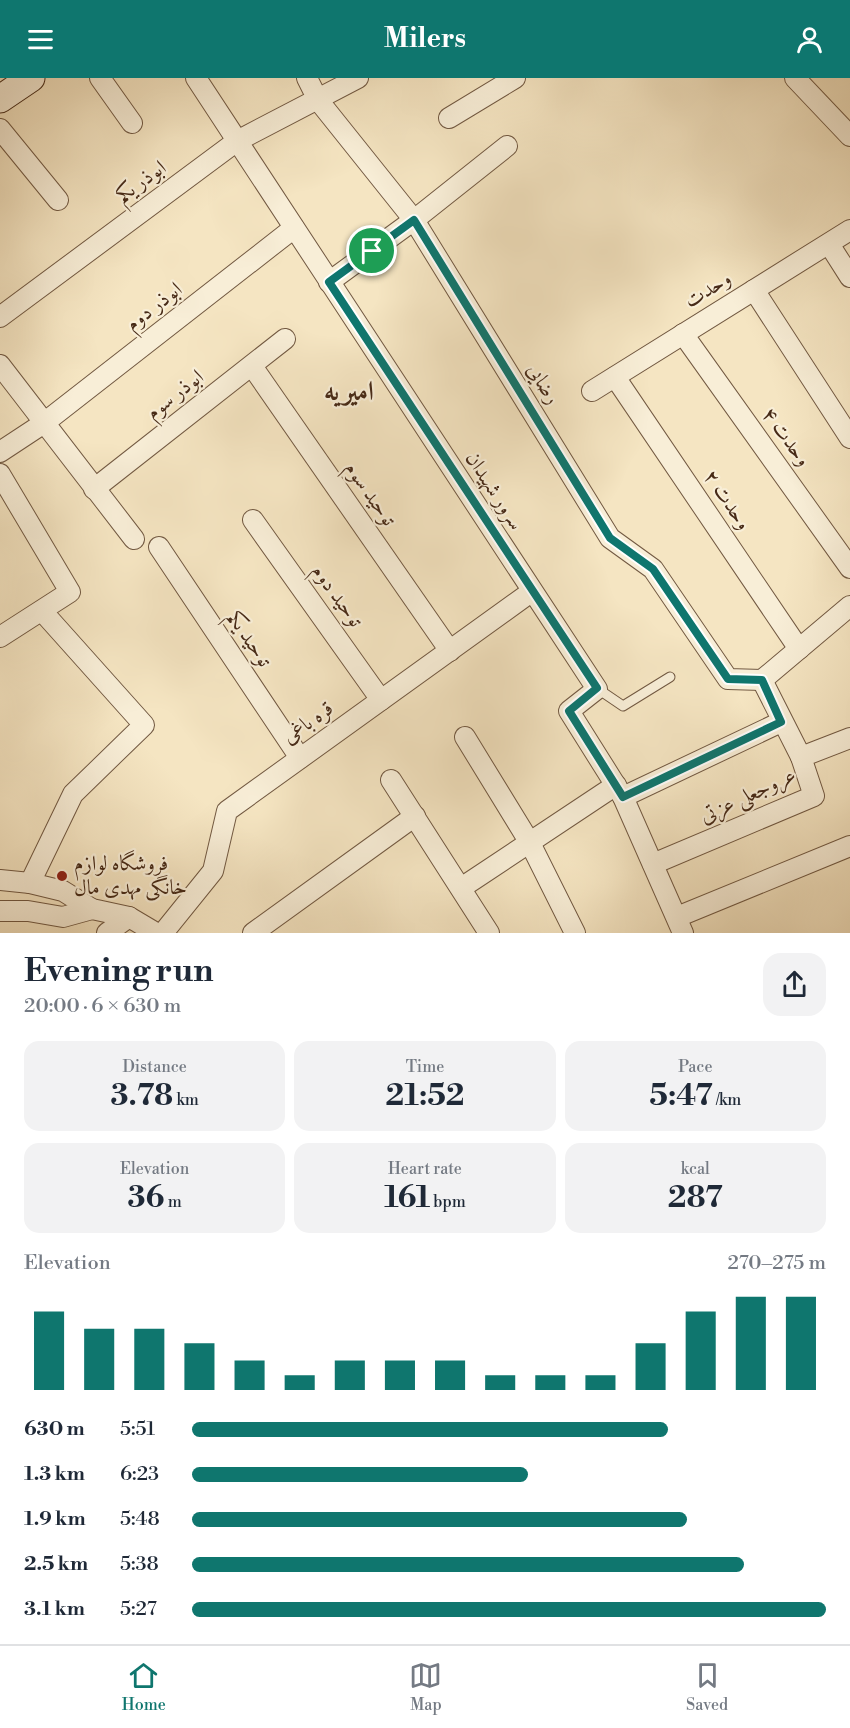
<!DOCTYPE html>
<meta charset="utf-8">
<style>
:root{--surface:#fff;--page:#f2f2f3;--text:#1f2937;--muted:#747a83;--line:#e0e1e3;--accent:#0f766e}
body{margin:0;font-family:"Libre Bodoni",Amiri,serif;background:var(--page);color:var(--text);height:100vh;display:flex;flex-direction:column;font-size:22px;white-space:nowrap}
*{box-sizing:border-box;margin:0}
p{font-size:20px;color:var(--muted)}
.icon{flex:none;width:33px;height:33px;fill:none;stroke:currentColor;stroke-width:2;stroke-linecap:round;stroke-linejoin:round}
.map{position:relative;height:855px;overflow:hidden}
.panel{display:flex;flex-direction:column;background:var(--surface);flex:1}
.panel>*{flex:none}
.pin{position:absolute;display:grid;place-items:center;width:51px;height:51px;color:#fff;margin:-26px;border:3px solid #fff;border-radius:50%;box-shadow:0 2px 6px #0007}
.round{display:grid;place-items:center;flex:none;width:63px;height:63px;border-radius:18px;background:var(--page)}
.overview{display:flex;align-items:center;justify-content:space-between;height:102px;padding:0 24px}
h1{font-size:33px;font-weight:800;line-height:45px}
.figures{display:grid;grid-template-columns:repeat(3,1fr);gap:9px;height:102px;padding:6px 24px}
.figures div{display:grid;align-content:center;border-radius:15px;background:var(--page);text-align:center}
.figures b{font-size:30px;font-weight:800}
.figures small{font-size:16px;font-weight:400}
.figures p{font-size:16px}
.chart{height:168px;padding:12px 24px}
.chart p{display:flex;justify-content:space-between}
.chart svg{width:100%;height:108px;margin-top:6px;stroke:var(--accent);stroke-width:6}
ul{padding:0 24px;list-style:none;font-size:20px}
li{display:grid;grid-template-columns:96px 72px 1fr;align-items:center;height:45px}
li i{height:15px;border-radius:8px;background:var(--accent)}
header{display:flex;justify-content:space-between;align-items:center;height:78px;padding:0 24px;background:var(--accent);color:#fff;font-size:27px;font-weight:800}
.tab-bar{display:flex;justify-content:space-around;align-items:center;height:84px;border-top:2px solid var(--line);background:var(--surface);font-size:16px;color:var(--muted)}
.tab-bar a{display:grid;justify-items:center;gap:3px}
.tab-bar .current{color:var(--accent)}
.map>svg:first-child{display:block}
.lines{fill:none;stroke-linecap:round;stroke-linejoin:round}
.service-casing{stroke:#725942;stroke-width:11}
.minor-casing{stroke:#725942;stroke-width:22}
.secondary-casing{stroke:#472a17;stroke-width:29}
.service{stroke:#f8eed7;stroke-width:9}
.minor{stroke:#f8eed7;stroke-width:20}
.secondary{stroke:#f8eed7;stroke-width:27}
.route-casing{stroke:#fff;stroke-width:12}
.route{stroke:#0f766e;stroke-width:8}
.poi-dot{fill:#8f2418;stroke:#f8eed7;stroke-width:2}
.labels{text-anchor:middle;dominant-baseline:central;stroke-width:4.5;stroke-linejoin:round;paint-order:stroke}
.street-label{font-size:21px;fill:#472a17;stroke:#f8eed7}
.poi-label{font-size:21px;fill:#472a17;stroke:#f8eed7;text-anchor:start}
.district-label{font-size:27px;font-weight:bold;fill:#472a17;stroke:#f8eed7}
</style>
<header><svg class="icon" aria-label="menu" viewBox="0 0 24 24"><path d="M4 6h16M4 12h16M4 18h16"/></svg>Milers<svg class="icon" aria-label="person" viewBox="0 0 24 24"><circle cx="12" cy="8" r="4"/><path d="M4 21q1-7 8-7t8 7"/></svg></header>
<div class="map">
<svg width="850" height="855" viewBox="0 0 850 855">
<rect width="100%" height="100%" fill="#f5e5c2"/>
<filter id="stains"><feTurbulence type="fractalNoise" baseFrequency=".00333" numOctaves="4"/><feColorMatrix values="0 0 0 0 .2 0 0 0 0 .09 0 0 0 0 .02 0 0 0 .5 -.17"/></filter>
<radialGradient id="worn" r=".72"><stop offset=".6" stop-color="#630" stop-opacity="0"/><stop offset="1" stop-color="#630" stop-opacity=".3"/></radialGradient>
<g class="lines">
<defs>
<polyline id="service" points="595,609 623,628 670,599"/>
<g id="minor">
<polyline points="100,0 132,45"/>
<polyline points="196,0 597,611 569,633 623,719 683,855"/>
<polyline points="307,0 318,22 414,142 610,460 653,491 728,601 762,602"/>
<polyline points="795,0 850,58"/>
<polyline points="449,40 515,0"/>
<polyline points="0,51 58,122"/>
<polyline points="829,166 850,199"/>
<polyline points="329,204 414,142 507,68"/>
<polyline points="754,212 850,360"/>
<polyline points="0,239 237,63 358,0"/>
<polyline points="683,256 850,490"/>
<polyline points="0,287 134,461"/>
<polyline points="252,288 450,573"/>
<polyline points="615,299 799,571"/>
<polyline points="592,313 850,152"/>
<polyline points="0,374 44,345 294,150"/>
<polyline points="0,396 70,514 0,559"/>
<polyline points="94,411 285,261"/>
<polyline points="253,442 381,622"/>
<polyline points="159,469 300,680"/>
<polyline points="762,602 850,528"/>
<polyline points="762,602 801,679"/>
<polyline points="465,659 530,765 575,855"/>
<polyline points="391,702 489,855"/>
<polyline points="623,719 781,644"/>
<polyline points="653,786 814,718 801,679 850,660"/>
<polyline points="0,802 30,805 63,813 92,831 129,839 156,855"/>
<polyline points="30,805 73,716 144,647 42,533"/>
<polyline points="461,810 616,707"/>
<polyline points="0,833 28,833 63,839 92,831"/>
<polyline points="677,839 850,768"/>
<polyline points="107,855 129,839"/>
<polyline points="163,855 213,793 227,733 531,514"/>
<polyline points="253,855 415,738"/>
</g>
<polyline id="secondary" points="0,21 31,0"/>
</defs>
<use href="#service" class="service-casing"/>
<use href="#minor" class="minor-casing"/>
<use href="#secondary" class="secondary-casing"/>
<use href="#service" class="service"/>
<use href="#minor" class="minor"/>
<use href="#secondary" class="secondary"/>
</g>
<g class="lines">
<defs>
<polygon id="route" points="414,142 610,460 653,491 728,601 762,602 781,644 623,719 569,633 597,610 329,204"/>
</defs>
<use href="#route" class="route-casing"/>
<use href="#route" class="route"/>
</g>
<circle class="poi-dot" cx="62" cy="798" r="6"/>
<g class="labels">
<g class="street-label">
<text transform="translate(141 104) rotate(-36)">ابوذر یکم</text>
<text transform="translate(708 212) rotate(-32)">وحدت</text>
<text transform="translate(154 229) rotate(-38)">ابوذر دوم</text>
<text transform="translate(543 306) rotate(58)">رضایی</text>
<text transform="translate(175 317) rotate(-38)">ابوذر سوم</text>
<text transform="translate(786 359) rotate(54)">وحدت ۴</text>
<text transform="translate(494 413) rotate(57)">سرور شهیدان</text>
<text transform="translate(370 416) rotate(55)">توحید سوم</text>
<text transform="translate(727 422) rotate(56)">وحدت ۲</text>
<text transform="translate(337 518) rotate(54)">توحید دوم</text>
<text transform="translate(249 561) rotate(56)">توحید یکم</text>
<text transform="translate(308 645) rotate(-36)">قره باغی</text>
<text transform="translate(748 718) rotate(-25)">عروجعلی عزتی</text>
</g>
<g class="poi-label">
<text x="74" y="786">فروشگاه لوازم<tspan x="74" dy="24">خانگی مهدی مال</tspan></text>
</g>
<g class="district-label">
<text x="349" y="314">امیریه</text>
</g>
</g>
<rect width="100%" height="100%" filter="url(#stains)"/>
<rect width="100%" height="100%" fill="url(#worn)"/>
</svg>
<div class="pin" style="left:372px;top:173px;background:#1e9e55"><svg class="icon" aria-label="arrive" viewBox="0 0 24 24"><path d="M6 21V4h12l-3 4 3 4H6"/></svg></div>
</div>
<section class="panel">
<div class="overview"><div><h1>Evening run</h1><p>20:00 · 6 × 630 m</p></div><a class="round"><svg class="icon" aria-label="share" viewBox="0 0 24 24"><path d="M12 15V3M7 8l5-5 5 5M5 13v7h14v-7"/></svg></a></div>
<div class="figures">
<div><p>Distance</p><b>3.78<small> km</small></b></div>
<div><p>Time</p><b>21:52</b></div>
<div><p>Pace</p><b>5:47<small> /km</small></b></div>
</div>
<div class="figures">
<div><p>Elevation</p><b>36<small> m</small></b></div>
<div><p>Heart rate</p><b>161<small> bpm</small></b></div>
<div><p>kcal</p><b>287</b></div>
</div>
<div class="chart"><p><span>Elevation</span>270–275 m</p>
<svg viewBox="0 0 160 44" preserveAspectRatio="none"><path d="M5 44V12M15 44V19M25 44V19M35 44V25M45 44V32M55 44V38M65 44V32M75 44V32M85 44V32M95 44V38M105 44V38M115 44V38M125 44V25M135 44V12M145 44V6M155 44V6"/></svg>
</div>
<ul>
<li><b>630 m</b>5:51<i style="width:75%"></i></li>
<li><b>1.3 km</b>6:23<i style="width:53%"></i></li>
<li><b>1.9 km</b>5:48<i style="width:78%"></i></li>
<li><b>2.5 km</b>5:38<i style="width:87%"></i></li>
<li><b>3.1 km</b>5:27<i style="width:100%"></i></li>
</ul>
</section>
<nav class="tab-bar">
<a class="current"><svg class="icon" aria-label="home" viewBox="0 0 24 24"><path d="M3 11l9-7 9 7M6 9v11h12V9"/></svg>Home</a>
<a><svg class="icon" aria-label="map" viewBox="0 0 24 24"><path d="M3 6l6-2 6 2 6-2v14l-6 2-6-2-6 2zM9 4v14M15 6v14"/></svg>Map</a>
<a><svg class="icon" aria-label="saved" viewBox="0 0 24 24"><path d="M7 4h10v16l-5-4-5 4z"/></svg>Saved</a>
</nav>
